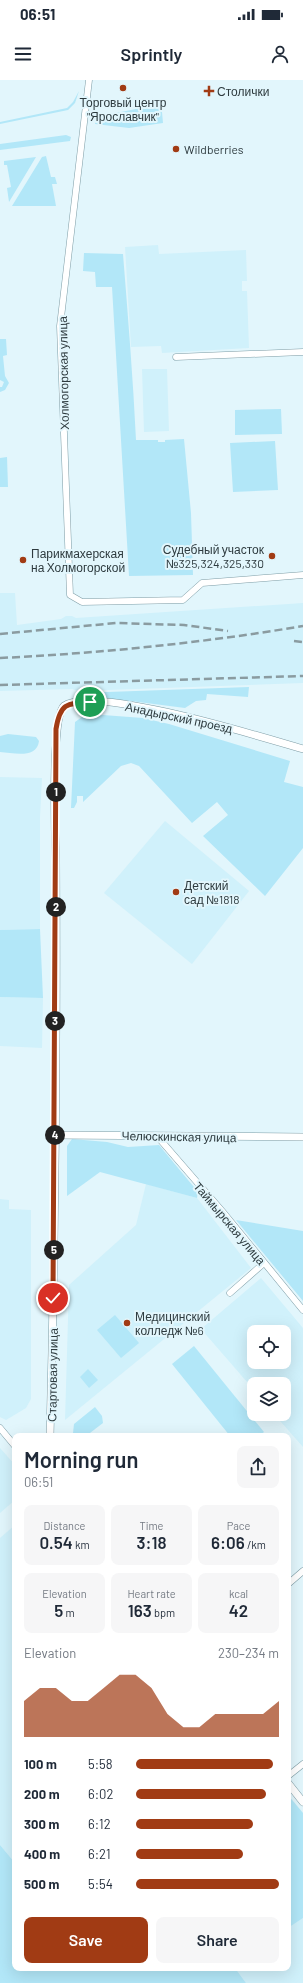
<!DOCTYPE html>
<meta charset="utf-8">
<style>
:root{--surface:#fff;--page:#f6f6f7;--text:#1f2937;--muted:#747a83;--accent:#a13b14}
body{margin:0;font-family:Barlow,sans-serif;background:var(--page);color:var(--text);height:100vh;display:flex;flex-direction:column;font-size:15px;white-space:nowrap}
*{box-sizing:border-box;margin:0}
p{font-size:13px;color:var(--muted)}
.icon{flex:none;width:22px;height:22px;fill:none;stroke:currentColor;stroke-width:2;stroke-linecap:round;stroke-linejoin:round}
.map{position:relative;flex:1;overflow:hidden}
.panel{position:absolute;left:12px;top:1353px;width:279px;height:538px;display:flex;flex-direction:column;background:var(--surface);border-radius:8px;box-shadow:0 4px 16px #0002}
.panel>*{flex:none}
.buttons{position:absolute;left:247px;top:1245px;display:grid;gap:8px}
.buttons a{display:grid;place-items:center;width:44px;height:44px;border-radius:8px;background:var(--surface);box-shadow:0 4px 16px #0002;font-size:20px}
.pin{position:absolute;display:grid;place-items:center;width:34px;height:34px;color:#fff;margin:-17px;border:2px solid #fff;border-radius:50%;box-shadow:0 1px 4px #0007}
.km{position:absolute;width:20px;height:20px;margin:-10px;border-radius:50%;background:#222;color:#fff;font-size:11px;line-height:20px;text-align:center}
.round{display:grid;place-items:center;flex:none;width:42px;height:42px;border-radius:8px;background:var(--page)}
.overview{display:flex;align-items:center;justify-content:space-between;height:68px;padding:0 12px}
h1{font-size:22px;font-weight:600;line-height:30px}
.stats{display:grid;grid-template-columns:repeat(3,1fr);gap:6px;height:68px;padding:4px 12px}
.stats div{display:grid;align-content:center;border-radius:8px;background:var(--page);text-align:center}
.stats b{font-size:17px;font-weight:600}
.stats small{font-size:11px;font-weight:400}
.stats p{font-size:11px}
.chart{height:112px;padding:8px 12px}
.chart p{display:flex;justify-content:space-between}
.chart svg{width:100%;height:72px;margin-top:4px;fill:var(--accent);opacity:.7}
.button{display:flex;gap:8px;margin-top:auto;padding:8px 12px}
.button a{flex:1;height:46px;border-radius:8px;background:var(--accent);color:#fff;font-size:16px;font-weight:600;line-height:46px;text-align:center}
.button a+a{background:var(--page);color:var(--text)}
ul{padding:0 12px;list-style:none;font-size:13px}
li{display:grid;grid-template-columns:64px 48px 1fr;align-items:center;height:30px}
li i{height:10px;border-radius:5px;background:var(--accent)}
.status{display:flex;justify-content:space-between;align-items:center;height:28px;padding:0 20px;background:var(--surface);direction:ltr}
.status svg{height:11px;fill:currentColor}
header{display:flex;justify-content:space-between;align-items:center;height:52px;padding:0 12px;background:var(--surface);font-size:18px;font-weight:600}
.map>svg:first-child{display:block}
.built{fill:#d0f1fb;fill-rule:evenodd}
.green{fill:#b2e7f8}
.lines{fill:none;stroke-linecap:round;stroke-linejoin:round}
.minor-casing{stroke:#7e9da6;stroke-width:7}
.tertiary-casing{stroke:#7e9da6;stroke-width:8}
.minor{stroke:#fff;stroke-width:6}
.tertiary{stroke:#fff;stroke-width:7}
.rail{stroke:#8a9ba0;stroke-width:2.5;stroke-dasharray:8 4;stroke-linecap:butt}
.route-casing{stroke:#fff;stroke-width:8}
.route{stroke:#a13b14;stroke-width:5}
.poi-dot{fill:#a13b14;stroke:#e2f6fc;stroke-width:1.5}
.labels{text-anchor:middle;dominant-baseline:central;stroke-width:4;stroke-linejoin:round;paint-order:stroke}
.poi-label{font-size:12px;fill:#2e3b3f;stroke:#e2f6fc;text-anchor:start}
.street-label{font-size:12px;fill:#2e3b3f;stroke:#e2f6fc}
</style>
<div class="status"><b>06:51</b><svg viewBox="0 0 49 12"><path d="M0 12V9h3v3zM5 12V6h3v6zM10 12V3h3v9zM15 12V0h3v12zM26 1h20v11H26zM47 4h2v5h-2z"/></svg></div>
<header><svg class="icon" aria-label="menu" viewBox="0 0 24 24"><path d="M4 6h16M4 12h16M4 18h16"/></svg>Sprintly<svg class="icon" aria-label="person" viewBox="0 0 24 24"><circle cx="12" cy="8" r="4"/><path d="M4 21q1-7 8-7t8 7"/></svg></header>
<div class="map">
<svg width="303" height="1903" viewBox="0 0 303 1903">
<rect width="100%" height="100%" fill="#e2f6fc"/>
<g class="built">
<polygon points="158,165 159,174 246,170 247,201 242,201 242,211 247,211 249,268 162,273 161,266 131,267 125,167"/>
<polygon points="142,289 167,289 169,351 144,352"/>
<polygon points="0,513 15,513 17,545 61,539 66,536 72,536 76,538 303,523 303,603 79,611 72,609 0,611"/>
<polygon points="0,697 42,698 40,737 40,849 0,850"/>
<polygon points="165,741 249,811 192,884 104,813"/>
<polygon points="0,917 43,918 42,968 0,966"/>
<polygon points="146,1104 197,1118 251,1188 65,1340 69,1205 136,1145"/>
<polygon points="0,1119 9,1120 9,1129 31,1130 31,1319 26,1328 6,1340 0,1337"/>
<path d="M 261,1198 L 303,1248 L 303,1367 L 274,1334 L 284,1334 L 284,1304 L 254,1304 L 254,1310 L 201,1249 ZM 254,1252 L 284,1252 L 284,1282 L 254,1282 Z"/>
<polygon points="0,1368 15,1385 15,1420 0,1433"/>
<polygon points="15,1445 15,1783 0,1765 0,1458"/>
<polygon points="303,1838 303,1903 246,1903 235,1888 288,1888 288,1848"/>
</g>
<g class="green">
<polygon points="79,11 75,23 68,30 0,44 0,42 67,28 73,22"/>
<polygon points="157,21 161,21 163,43 129,48 95,44 96,37 141,28"/>
<polygon points="66,55 71,57 70,61 0,70 0,64"/>
<polygon points="46,76 51,97 55,97 57,104 52,104 56,126 12,126 42,77"/>
<polygon points="36,77 9,122 7,108 11,107 7,85 4,85 4,81"/>
<path d="M 84,173 L 123,174 C 128,237 133,298 136,360 L 158,360 L 158,362 L 165,362 L 165,360 L 184,359 L 191,433 L 193,495 L 129,496 L 112,207 L 96,207 L 95,192 L 83,191 Z"/>
<polygon points="0,259 6,259 7,275 3,276 5,296 9,303 5,310 0,312 0,307 2,307 4,302 0,300"/>
<polygon points="281,329 282,354 235,355 235,330"/>
<polygon points="275,361 278,410 233,412 230,363"/>
<polygon points="7,377 8,407 0,407 0,378"/>
<polygon points="249,607 248,617 207,614 206,620 196,621 185,628 123,620 78,617 79,613"/>
<polygon points="103,635 143,638 169,644 290,681 284,702 303,707 303,768 265,816 203,756 228,735 217,722 192,743 139,686 131,683 121,686 83,722 83,716 77,716 77,722 74,728 71,728 75,642 82,637"/>
<path d="M 8,654 L 36,657 L 39,661 C 37,679 14,673 0,672 L 0,656 Z"/>
<polygon points="40,849 43,918 0,917 0,850"/>
<polygon points="72,1059 107,1062 128,1067 159,1065 198,1112 197,1118 100,1092 67,1116 67,1066"/>
<polygon points="236,1140 303,1151 303,1221"/>
<polygon points="115,1235 139,1263 121,1278 97,1250"/>
<polygon points="194,1266 264,1352 259,1356 230,1356 172,1284"/>
<polygon points="88,1289 98,1300 89,1308 80,1297"/>
<polygon points="95,1327 102,1336 103,1343 86,1356 74,1356 73,1353 74,1344"/>
<polygon points="288,1715 303,1733 303,1838 288,1848"/>
<polygon points="0,1765 15,1783 15,1888 235,1888 246,1903 0,1903"/>
</g>
<g class="lines">
<defs>
<g id="minor">
<polyline points="89,0 60,246 70,515 82,522 183,520 202,503 303,495"/>
<polyline points="176,277 303,272"/>
<polyline points="157,1056 222,1131 303,1230"/>
<polyline points="230,1213 264,1183"/>
<polyline points="0,1348 15,1366"/>
<polyline points="288,1504 303,1491"/>
<polyline points="288,1696 303,1684"/>
</g>
<g id="tertiary">
<polyline points="55,1055 303,1057"/>
<path d="M 50,1356 C 55,1165 57,973 56,781 C 55,759 51,636 64,626 C 92,604 265,658 303,669"/>
<polyline points="288,1703 303,1722"/>
</g>
</defs>
<use href="#minor" class="minor-casing"/>
<use href="#tertiary" class="tertiary-casing"/>
<use href="#minor" class="minor"/>
<use href="#tertiary" class="tertiary"/>
<g class="rail">
<polyline points="0,554 116,543 184,545 228,551"/>
<polyline points="294,561 303,562"/>
<path d="M 0,578 C 102,573 202,563 303,546"/>
<polyline points="0,605 303,596"/>
</g>
</g>
<g class="lines">
<defs>
<path id="route" d="M 53,1218 L 56,649 C 60,624 66,623 90,622"/>
</defs>
<use href="#route" class="route-casing"/>
<use href="#route" class="route"/>
</g>
<g class="poi-dot">
<circle cx="123" cy="8" r="4"/>
<path d="M207 5h4v4h4v4h-4v4h-4v-4h-4v-4h4z"/>
<circle cx="176" cy="69" r="4"/>
<circle cx="272" cy="476" r="4"/>
<circle cx="23" cy="480" r="4"/>
<circle cx="176" cy="812" r="4"/>
<circle cx="127" cy="1243" r="4"/>
</g>
<g class="labels">
<g class="poi-label">
<text x="217" y="11">Столички</text>
<text x="123" y="22" text-anchor="middle">Торговый центр<tspan x="123" dy="14">"Ярославчик"</tspan></text>
<text x="184" y="69">Wildberries</text>
<text x="264" y="469" text-anchor="end">Судебный участок<tspan x="264" dy="14">№325,324,325,330</tspan></text>
<text x="31" y="473">Парикмахерская<tspan x="31" dy="14">на Холмогорской</tspan></text>
<text x="184" y="805">Детский<tspan x="184" dy="14">сад №1818</tspan></text>
<text x="135" y="1236">Медицинский<tspan x="135" dy="14">колледж №6</tspan></text>
</g>
<g class="street-label">
<text transform="translate(63 293) rotate(-91)">Холмогорская улица</text>
<text transform="translate(179 637) rotate(12)">Анадырский проезд</text>
<text transform="translate(179 1056) rotate(1)">Челюскинская улица</text>
<text transform="translate(230 1143) rotate(50)">Таймырская улица</text>
<text transform="translate(52 1295) rotate(-89)">Стартовая улица</text>
</g>
</g>
</svg>
<div class="buttons">
<a><svg class="icon" aria-label="locate" viewBox="0 0 24 24"><circle cx="12" cy="12" r="6"/><path d="M12 2v4M12 18v4M2 12h4M18 12h4"/></svg></a>
<a><svg class="icon" aria-label="layers" viewBox="0 0 24 24"><path d="M12 4l9 5-9 5-9-5zM3 14l9 5 9-5"/></svg></a>
</div>
<div class="pin" style="left:90px;top:622px;background:#1e9e55"><svg class="icon" aria-label="arrive" viewBox="0 0 24 24"><path d="M6 21V4h12l-3 4 3 4H6"/></svg></div>
<div class="pin" style="left:53px;top:1218px;background:#d93025"><svg class="icon" aria-label="check" viewBox="0 0 24 24"><path d="M5 12l5 5 9-10"/></svg></div>
<b class="km" style="left:56px;top:712px">1</b>
<b class="km" style="left:56px;top:827px">2</b>
<b class="km" style="left:55px;top:941px">3</b>
<b class="km" style="left:55px;top:1055px">4</b>
<b class="km" style="left:54px;top:1170px">5</b>
<section class="panel">
<div class="overview"><div><h1>Morning run</h1><p>06:51</p></div><a class="round"><svg class="icon" aria-label="share" viewBox="0 0 24 24"><path d="M12 15V3M7 8l5-5 5 5M5 13v7h14v-7"/></svg></a></div>
<div class="stats">
<div><p>Distance</p><b>0.54<small> km</small></b></div>
<div><p>Time</p><b>3:18</b></div>
<div><p>Pace</p><b>6:06<small> /km</small></b></div>
</div>
<div class="stats">
<div><p>Elevation</p><b>5<small> m</small></b></div>
<div><p>Heart rate</p><b>163<small> bpm</small></b></div>
<div><p>kcal</p><b>42</b></div>
</div>
<div class="chart"><p><span>Elevation</span>230–234 m</p>
<svg viewBox="0 0 160 44" preserveAspectRatio="none"><path d="M0 44V22L10 14L20 14L30 22L40 22L50 14L60 6L70 6L80 14L90 30L100 38L110 38L120 30L130 30L140 30L150 30L160 22V44z"/></svg>
</div>
<ul>
<li><b>100 m</b>5:58<i style="width:96%"></i></li>
<li><b>200 m</b>6:02<i style="width:91%"></i></li>
<li><b>300 m</b>6:12<i style="width:82%"></i></li>
<li><b>400 m</b>6:21<i style="width:75%"></i></li>
<li><b>500 m</b>5:54<i style="width:100%"></i></li>
</ul>
<div class="button"><a>Save</a><a>Share</a></div>
</section>
</div>
